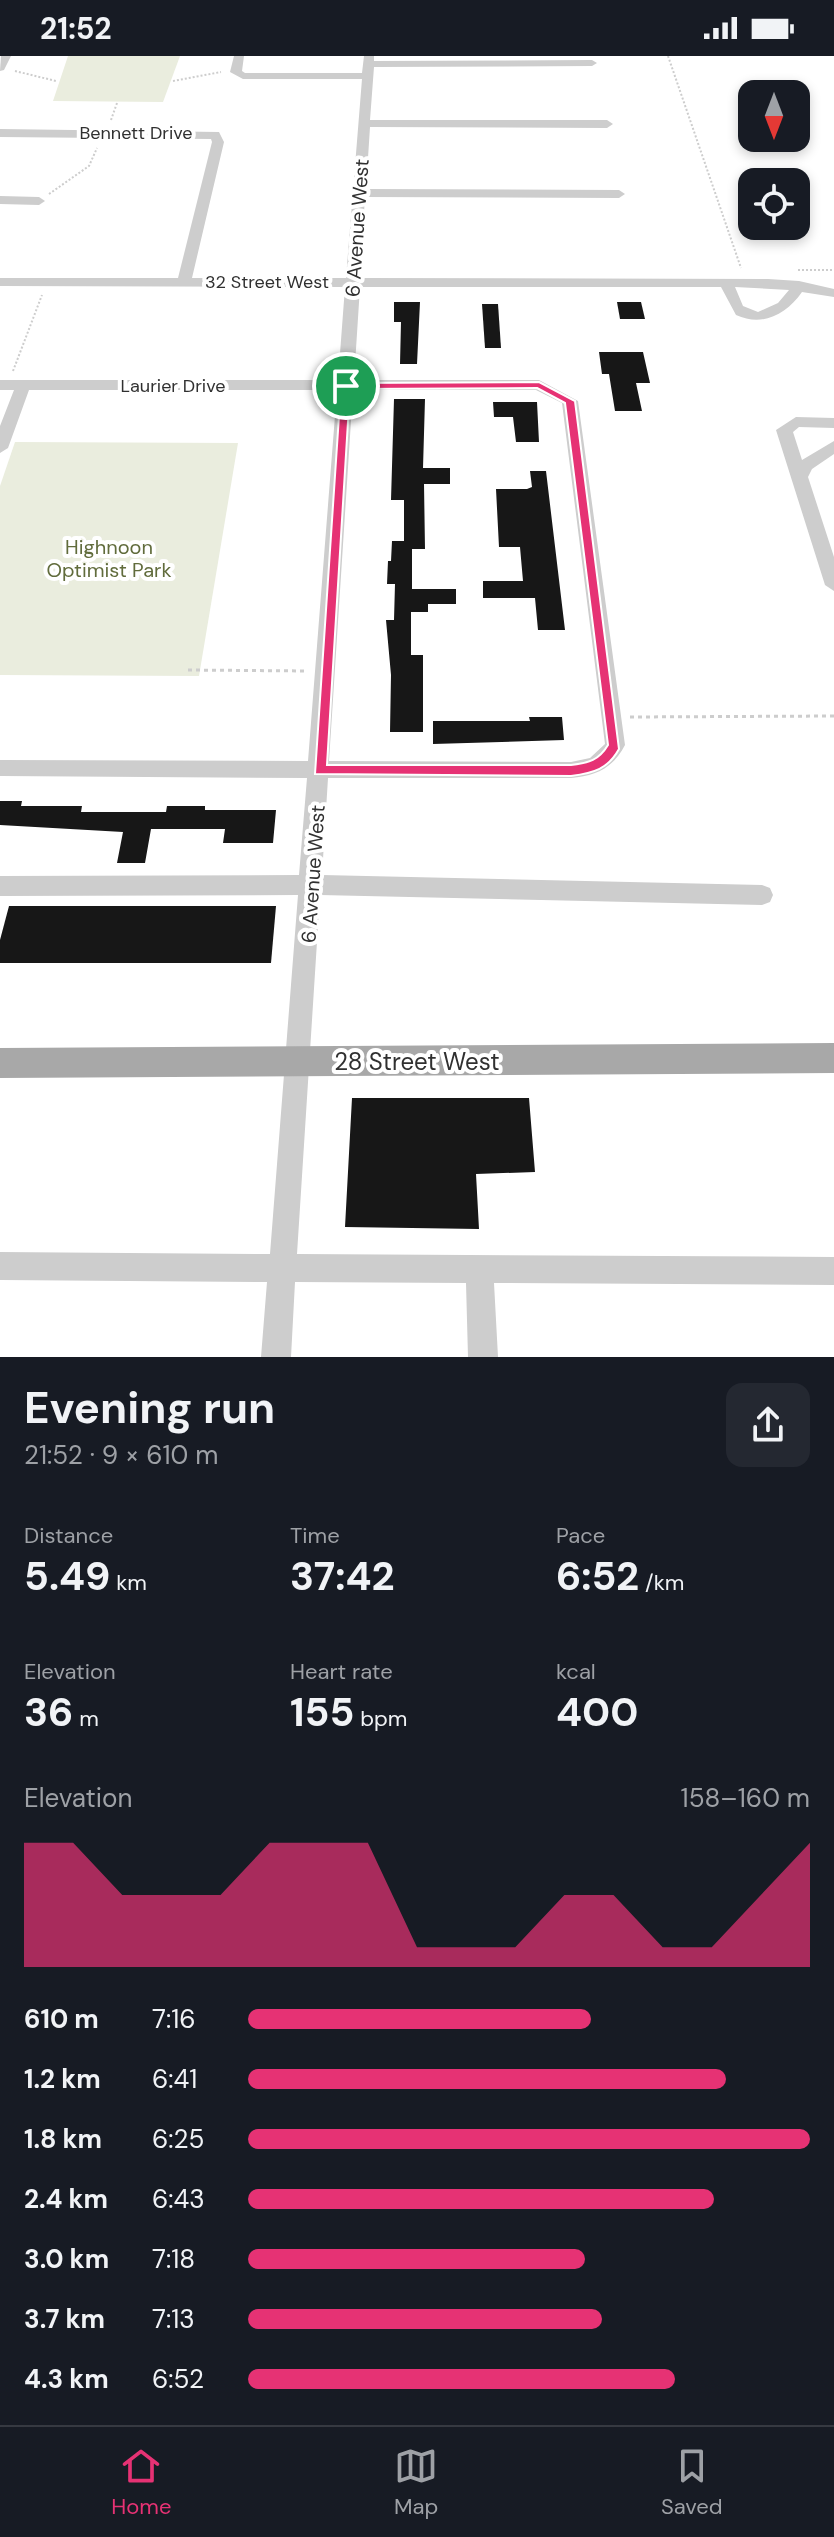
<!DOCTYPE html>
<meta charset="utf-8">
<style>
:root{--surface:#171b24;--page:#242831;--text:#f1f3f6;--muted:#9ea1a6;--line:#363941;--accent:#e63274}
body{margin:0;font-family:"DM Sans",sans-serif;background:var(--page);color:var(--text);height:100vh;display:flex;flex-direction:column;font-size:30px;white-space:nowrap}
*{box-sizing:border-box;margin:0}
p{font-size:26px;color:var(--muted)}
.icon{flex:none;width:44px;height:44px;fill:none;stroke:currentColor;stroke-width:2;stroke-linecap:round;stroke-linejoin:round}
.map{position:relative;height:1301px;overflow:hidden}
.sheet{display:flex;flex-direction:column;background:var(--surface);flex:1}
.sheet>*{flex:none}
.needle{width:52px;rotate:180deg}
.tools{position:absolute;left:738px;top:24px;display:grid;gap:16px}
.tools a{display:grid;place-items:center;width:72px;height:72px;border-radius:16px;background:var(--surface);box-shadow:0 4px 12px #0003;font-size:40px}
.pin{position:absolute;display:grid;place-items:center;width:68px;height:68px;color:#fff;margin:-34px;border:4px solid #fff;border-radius:50%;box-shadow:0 2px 8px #0007}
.round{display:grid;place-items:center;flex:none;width:84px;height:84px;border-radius:16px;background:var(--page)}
.overview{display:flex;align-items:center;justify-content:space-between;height:136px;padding:0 24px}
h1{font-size:44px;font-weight:700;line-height:60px}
.figures{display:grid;grid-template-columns:repeat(3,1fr);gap:12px;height:136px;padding:8px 24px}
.figures div{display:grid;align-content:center}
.figures b{font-size:40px;font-weight:700}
.figures small{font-size:22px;font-weight:400}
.figures p{font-size:22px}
.chart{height:224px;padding:16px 24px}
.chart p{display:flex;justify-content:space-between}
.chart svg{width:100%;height:144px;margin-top:8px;fill:var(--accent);opacity:.7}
ul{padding:0 24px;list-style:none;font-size:26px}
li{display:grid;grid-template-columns:128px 96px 1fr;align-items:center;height:60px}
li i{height:20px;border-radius:10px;background:var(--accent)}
.status{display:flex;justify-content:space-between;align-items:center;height:56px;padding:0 40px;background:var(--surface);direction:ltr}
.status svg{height:22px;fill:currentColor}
.tabs{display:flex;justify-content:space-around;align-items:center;height:112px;border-top:2px solid var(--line);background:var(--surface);font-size:22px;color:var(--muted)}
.tabs a{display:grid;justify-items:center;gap:4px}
.tabs .active{color:var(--accent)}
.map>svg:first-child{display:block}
.green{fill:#eaedde}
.building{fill:#171717}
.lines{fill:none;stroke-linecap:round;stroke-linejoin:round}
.path-far1{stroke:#cdcdcd;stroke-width:2;stroke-dasharray:2 2;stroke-linecap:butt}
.path{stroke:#cdcdcd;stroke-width:3;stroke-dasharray:4 4;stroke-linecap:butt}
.minor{fill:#cdcdcd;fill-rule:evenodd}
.major{fill:#a8a8a8;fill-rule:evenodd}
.route{fill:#e63274;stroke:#fff;stroke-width:2;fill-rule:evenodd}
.labels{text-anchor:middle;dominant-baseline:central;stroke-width:8;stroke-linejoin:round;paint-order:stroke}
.far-street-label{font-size:18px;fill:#303030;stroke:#fff}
.street-label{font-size:20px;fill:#303030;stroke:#fff}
.park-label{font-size:20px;fill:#616c3c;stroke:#fff}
.near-street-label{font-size:24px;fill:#303030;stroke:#fff}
</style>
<div class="status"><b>21:52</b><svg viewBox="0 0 49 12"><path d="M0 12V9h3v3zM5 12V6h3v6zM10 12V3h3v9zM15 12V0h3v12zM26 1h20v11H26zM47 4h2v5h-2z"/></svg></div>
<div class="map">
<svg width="834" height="1301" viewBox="0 0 834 1301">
<rect width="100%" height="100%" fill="#fff"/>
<g class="green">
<polygon points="68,0 180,0 163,46 53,45"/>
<polygon points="15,386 238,387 199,620 0,619 0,430"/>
</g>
<g class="building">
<polygon points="394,246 420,246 417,308 400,308 401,266 394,266"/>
<polygon points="617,246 641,246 645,263 620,263"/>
<polygon points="482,248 498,248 501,292 485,292"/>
<polygon points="599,296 643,296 650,327 636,327 642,355 615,355 609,318 602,318"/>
<polygon points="394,343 425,343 423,412 450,412 450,428 424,428 425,493 412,493 412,533 456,533 456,548 428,548 428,556 411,556 411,599 423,599 423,676 390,676 391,619 386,564 394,564 395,528 387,528 388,505 391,505 392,485 404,485 404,444 391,444"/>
<polygon points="493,346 537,346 539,386 516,386 513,361 494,361"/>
<polygon points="530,415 546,415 565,574 538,574 535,542 483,542 483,525 523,525 520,491 499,491 496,433 527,433 532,431"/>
<polygon points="529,661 562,661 564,684 433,688 433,665 530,665"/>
<polygon points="0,745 22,745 21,750 82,750 81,756 166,756 167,750 205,750 205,754 276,754 273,787 223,787 225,773 151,773 145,807 117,807 123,776 0,769"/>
<polygon points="9,850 276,850 271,907 0,907 0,884"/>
<polygon points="352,1042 529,1042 535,1116 476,1118 479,1173 345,1171"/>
</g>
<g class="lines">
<g class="path-far1">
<polyline points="668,0 741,212"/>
<polyline points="15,15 56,25"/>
<polyline points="173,25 221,16"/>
<polyline points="111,64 117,47"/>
<polyline points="49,138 89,110 97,92"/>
<polyline points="798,214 834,214"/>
<polyline points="13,315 42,239"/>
</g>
<g class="path">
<polyline points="188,614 307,615"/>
<polyline points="630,661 834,660"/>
</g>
<g class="minor">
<polygon points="1,0 11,0 4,14 0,15"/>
<path d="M 234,0 L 244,0 L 242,15 L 245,17 L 362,17 L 364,0 L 374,0 L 374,5 L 592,4 L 597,7 L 592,10 L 374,11 L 370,64 L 607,64 L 613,68 L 607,72 L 370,71 L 366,133 L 619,134 L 625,138 L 619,142 L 365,141 L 360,222 L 768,223 L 799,225 L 834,233 L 834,241 L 802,236 C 786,259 762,271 736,259 L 721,231 L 360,231 L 354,324 L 539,324 L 578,345 L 625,689 C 613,712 596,720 571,722 L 328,722 L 322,819 L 762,829 L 770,832 L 773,839 L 770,846 L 762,849 L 320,839 L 297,1198 L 834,1201 L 834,1229 L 494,1227 L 498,1301 L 468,1301 L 466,1227 L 295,1226 L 291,1301 L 261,1301 L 267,1226 L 0,1224 L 0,1196 L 270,1198 L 298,839 L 0,840 L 0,820 L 299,819 L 307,722 L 0,720 L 0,704 L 308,705 L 337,334 L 29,334 L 8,392 L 0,397 L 0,370 L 14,334 L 0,334 L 0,324 L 338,324 L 345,231 L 0,230 L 0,222 L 178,222 L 212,86 L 211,83 L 0,81 L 0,73 L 219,76 L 224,86 L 192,222 L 346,222 L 362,23 L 243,23 L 230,16 ZM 735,231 L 789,234 L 778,247 L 758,256 L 743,250 ZM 353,334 L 536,334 L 562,347 L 605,688 L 590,702 L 571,706 L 329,705 Z"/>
<polygon points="0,140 39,141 45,145 39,149 0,148"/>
<polygon points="796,361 834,362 834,372 799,371 793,376 802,404 834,385 834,398 812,413 808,421 834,501 834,535 825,529 776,374"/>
</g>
<polygon class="major" points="834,987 834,1017 0,1022 0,992"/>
</g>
<path class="route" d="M 539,326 L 575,345 L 619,693 C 608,713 594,717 571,720 L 315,718 L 341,330 L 346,327 ZM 537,332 L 565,347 L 608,689 C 599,704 589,707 571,709 L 327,709 L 350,333 Z"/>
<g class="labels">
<g class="far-street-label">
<text x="136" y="77">Bennett Drive</text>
<text x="267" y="226">32 Street West</text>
<text x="173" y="330">Laurier Drive</text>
</g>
<g class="street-label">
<text transform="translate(357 172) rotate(-86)">6 Avenue West</text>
<text transform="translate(313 818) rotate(-86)">6 Avenue West</text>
</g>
<g class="park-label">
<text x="109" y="491">Highnoon<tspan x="109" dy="23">Optimist Park</tspan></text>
</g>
<g class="near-street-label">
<text x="417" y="1005">28 Street West</text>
</g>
</g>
</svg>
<div class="tools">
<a><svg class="needle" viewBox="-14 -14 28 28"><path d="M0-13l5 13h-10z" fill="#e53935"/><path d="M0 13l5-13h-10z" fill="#9ea1a6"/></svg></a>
<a><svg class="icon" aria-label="locate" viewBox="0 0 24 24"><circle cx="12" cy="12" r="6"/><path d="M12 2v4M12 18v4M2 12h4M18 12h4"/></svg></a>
</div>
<div class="pin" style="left:346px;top:330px;background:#1e9e55"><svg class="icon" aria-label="arrive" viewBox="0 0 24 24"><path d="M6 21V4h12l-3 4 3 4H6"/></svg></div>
</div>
<section class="sheet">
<div class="overview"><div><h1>Evening run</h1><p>21:52 · 9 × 610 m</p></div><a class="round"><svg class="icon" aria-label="share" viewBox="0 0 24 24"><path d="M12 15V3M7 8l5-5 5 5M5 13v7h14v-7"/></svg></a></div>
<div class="figures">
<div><p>Distance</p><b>5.49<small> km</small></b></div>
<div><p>Time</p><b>37:42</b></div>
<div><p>Pace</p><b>6:52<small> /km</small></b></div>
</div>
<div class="figures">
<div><p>Elevation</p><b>36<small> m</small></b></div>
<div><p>Heart rate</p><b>155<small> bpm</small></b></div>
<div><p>kcal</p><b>400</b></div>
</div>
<div class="chart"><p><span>Elevation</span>158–160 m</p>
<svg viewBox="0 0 160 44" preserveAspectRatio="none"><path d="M0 44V6L10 6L20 22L30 22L40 22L50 6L60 6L70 6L80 38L90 38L100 38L110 22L120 22L130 38L140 38L150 22L160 6V44z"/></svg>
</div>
<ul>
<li><b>610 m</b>7:16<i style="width:61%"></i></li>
<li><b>1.2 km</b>6:41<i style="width:85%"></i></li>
<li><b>1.8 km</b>6:25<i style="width:100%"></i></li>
<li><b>2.4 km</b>6:43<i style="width:83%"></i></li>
<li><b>3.0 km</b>7:18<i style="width:60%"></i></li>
<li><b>3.7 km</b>7:13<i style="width:63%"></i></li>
<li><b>4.3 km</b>6:52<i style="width:76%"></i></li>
</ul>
</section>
<nav class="tabs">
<a class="active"><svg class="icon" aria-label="home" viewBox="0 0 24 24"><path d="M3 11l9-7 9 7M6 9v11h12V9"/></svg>Home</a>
<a><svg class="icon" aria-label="map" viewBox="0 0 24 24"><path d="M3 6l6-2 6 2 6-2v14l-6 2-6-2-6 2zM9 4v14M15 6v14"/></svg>Map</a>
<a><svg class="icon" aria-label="saved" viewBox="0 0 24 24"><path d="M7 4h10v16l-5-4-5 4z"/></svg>Saved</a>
</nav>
